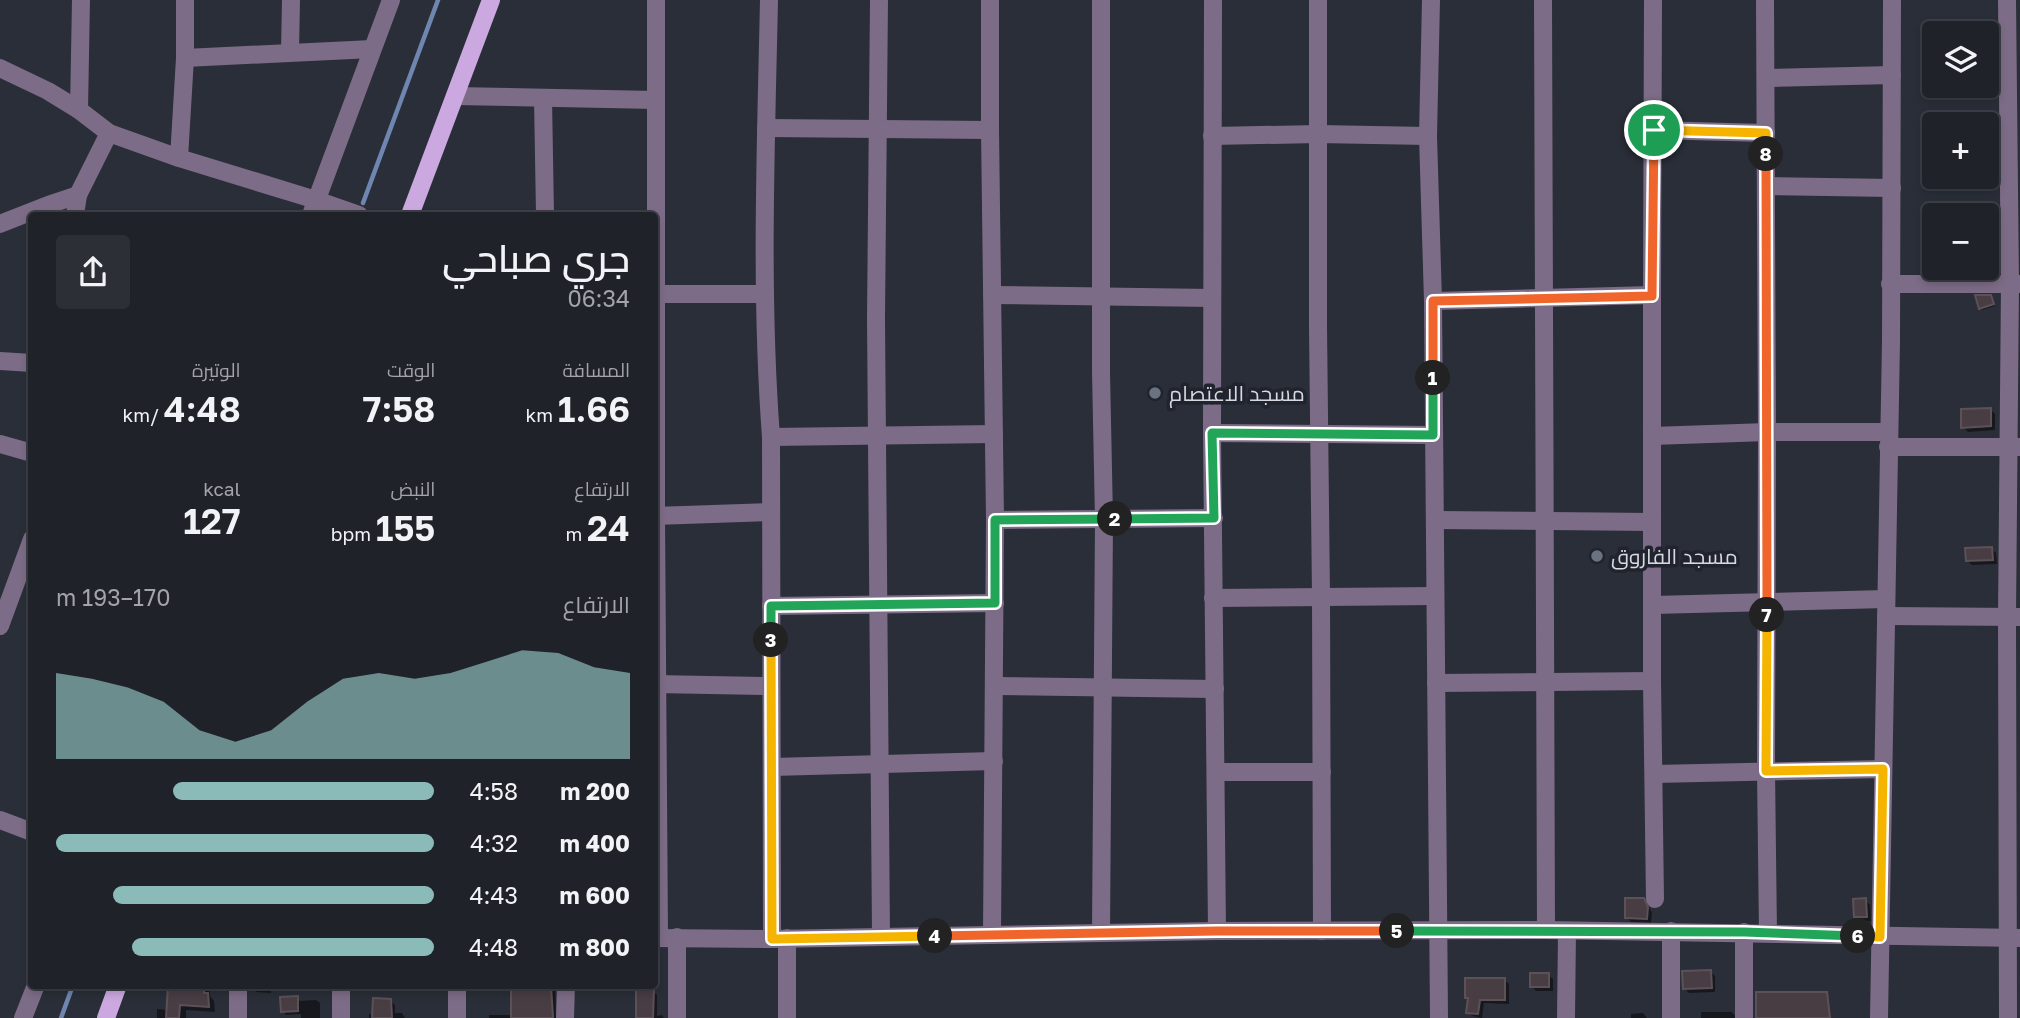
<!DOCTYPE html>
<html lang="ar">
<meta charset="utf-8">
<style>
:root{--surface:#20222a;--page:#2d2f36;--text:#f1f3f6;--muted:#a2a4a8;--line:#3d3f47;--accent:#8bbbb9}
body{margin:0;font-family:"Golos Text",Cairo,sans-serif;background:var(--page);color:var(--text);direction:rtl;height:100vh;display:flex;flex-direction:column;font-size:26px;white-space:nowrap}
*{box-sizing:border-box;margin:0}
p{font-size:23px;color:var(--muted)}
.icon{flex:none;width:38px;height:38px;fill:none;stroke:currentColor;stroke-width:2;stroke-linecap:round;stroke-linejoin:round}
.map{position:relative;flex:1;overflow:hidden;direction:ltr}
.drawer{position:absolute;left:28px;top:212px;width:630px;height:777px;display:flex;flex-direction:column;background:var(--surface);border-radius:7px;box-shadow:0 4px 10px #0003,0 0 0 2px var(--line);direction:rtl}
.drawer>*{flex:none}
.tools{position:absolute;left:1922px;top:21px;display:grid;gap:14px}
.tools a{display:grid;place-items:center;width:77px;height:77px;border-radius:7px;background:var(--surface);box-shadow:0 4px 10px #0003,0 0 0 2px var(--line);font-size:35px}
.pin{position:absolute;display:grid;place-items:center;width:60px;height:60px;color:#fff;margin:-30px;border:4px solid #fff;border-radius:50%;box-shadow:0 2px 7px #0007}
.km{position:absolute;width:35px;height:35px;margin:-18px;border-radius:50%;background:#222;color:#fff;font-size:19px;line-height:35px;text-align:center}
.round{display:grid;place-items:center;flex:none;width:74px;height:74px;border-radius:7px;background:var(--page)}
.headline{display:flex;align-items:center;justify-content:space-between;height:119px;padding:0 28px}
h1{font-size:38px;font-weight:600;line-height:52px}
.figures{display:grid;grid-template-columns:repeat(3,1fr);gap:10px;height:119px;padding:7px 28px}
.figures div{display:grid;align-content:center}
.figures b{font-size:35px;font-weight:600}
.figures small{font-size:19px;font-weight:400}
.figures p{font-size:19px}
.chart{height:196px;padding:14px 28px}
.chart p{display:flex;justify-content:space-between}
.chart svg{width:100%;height:126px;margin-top:7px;fill:var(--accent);opacity:.7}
ul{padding:0 28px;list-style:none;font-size:23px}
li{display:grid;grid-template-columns:112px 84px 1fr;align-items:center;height:52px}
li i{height:18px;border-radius:9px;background:var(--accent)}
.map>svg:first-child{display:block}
.shadow{fill:#0007}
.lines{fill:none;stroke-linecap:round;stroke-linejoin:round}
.stream{stroke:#6e86b0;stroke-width:4.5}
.building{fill:#483d43;stroke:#5d5158;stroke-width:2}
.minor{stroke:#7d6c87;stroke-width:18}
.major{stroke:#cba9e0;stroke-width:18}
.split-1-casing{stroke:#fff;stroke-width:14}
.split-2-casing{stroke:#fff;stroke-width:14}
.split-3-casing{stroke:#fff;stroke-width:14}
.split-4-casing{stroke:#fff;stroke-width:14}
.split-5-casing{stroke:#fff;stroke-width:14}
.split-6-casing{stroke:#fff;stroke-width:14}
.split-7-casing{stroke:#fff;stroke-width:14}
.split-8-casing{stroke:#fff;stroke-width:14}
.split-9-casing{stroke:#fff;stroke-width:14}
.split-1{stroke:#f0652b;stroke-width:9}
.split-2{stroke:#22a559;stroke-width:9}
.split-3{stroke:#22a559;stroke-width:9}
.split-4{stroke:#f5b400;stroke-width:9}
.split-5{stroke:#f0652b;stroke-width:9}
.split-6{stroke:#22a559;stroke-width:9}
.split-7{stroke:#f5b400;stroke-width:9}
.split-8{stroke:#f0652b;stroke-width:9}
.split-9{stroke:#f5b400;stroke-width:9}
.worship-dot{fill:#6b7280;stroke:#21242e;stroke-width:2.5}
.labels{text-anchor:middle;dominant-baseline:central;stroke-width:7;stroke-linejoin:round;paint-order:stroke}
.poi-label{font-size:21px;fill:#d6d9e0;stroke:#21242e;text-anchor:start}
</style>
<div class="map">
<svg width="2020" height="1018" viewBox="0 0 2020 1018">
<rect width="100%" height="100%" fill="#2a2e38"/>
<g class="shadow">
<polygon points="1986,263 1998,263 2002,268 2002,277 1989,277 1984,272"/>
<polygon points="1991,297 1995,306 1982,310 1981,308"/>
<polygon points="1990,409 1995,414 1995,430 1968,432 1963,427"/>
<polygon points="1991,549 1996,553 1997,564 1972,565 1967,561"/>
<polygon points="1643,900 1648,905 1652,913 1651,923 1631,922 1627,918"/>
<polygon points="1865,900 1870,905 1871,921 1860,921 1856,916"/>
<polygon points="1710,971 1715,976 1715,992 1689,993 1684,988"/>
<polygon points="1548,975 1553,979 1553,991 1536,991 1532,987"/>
<polygon points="1504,980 1509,984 1509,1004 1484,1003 1482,1018 1473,1016 1468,1012 1470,1000 1466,997"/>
<polygon points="170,985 209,985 210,996 214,1001 215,1012 186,1010 186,1018 157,1018 157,1009 168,1010"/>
<polygon points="251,985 271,985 271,993 256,992"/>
<polygon points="362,985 379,985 379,988 364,989"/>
<polygon points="512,985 555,985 556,1018 489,1018 489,1015 513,1015"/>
<polygon points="653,991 657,995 657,1016 662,1015 664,1018 637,1018"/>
<polygon points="297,998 300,1001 316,1000 320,1003 320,1018 301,1018 301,1014 286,1015 283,1011"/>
<polygon points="391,1001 395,1005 395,1013 402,1013 405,1018 369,1018 369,1014 374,1014"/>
<polygon points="1701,1012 1732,1012 1737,1018 1701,1018"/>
<polygon points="1643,1013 1647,1018 1631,1018 1631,1014"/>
</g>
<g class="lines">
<g class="stream">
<polyline points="363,203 438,0"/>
<polyline points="61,1018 73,985"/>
</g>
</g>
<g class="building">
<polygon points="1975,295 1991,295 1994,304 1979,309"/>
<polygon points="1991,408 1991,426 1961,428 1961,409"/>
<polygon points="1992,547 1993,560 1966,561 1965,548"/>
<polygon points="1625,898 1644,898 1648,907 1647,919 1625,918"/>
<polygon points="1866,898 1867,917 1854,917 1853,899"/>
<polygon points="1711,970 1712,988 1683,989 1682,971"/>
<rect x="1530" y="973" width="19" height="14"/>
<polygon points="1465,978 1505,978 1505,1000 1480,1000 1478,1014 1466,1013 1468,998 1465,998"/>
<polygon points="168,985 204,985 204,993 208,993 209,1007 180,1005 179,1018 166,1018"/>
<polygon points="511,985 551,985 553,1018 511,1018"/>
<polygon points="636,989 654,989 653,1018 636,1018"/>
<polygon points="1756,992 1827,992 1830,1018 1756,1018"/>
<polygon points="298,996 298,1011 281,1012 280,997"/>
<polygon points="373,998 391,999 392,1018 372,1018"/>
</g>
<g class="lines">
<g class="minor">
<polyline points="656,0 656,516 659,938"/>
<path d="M 769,0 C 766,145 760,291 771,437 L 772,939"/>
<polyline points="879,0 876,318 881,937"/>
<polyline points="990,0 990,130 995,520 992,935"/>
<polyline points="1101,0 1101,372 1104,519 1101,933"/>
<polyline points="1213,0 1212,433 1217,931"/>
<polyline points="1318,0 1318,326 1321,597 1322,931"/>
<polyline points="1431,0 1428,136 1433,301 1439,1018"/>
<polyline points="1543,0 1546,930"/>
<polyline points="1653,0 1652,295 1652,681 1655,899"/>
<polyline points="1765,0 1767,432 1766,771 1768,933"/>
<polyline points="2007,0 2010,284 2007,617 2008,1018"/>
<polyline points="290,52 291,0"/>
<polyline points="185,58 372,49"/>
<polyline points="0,68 48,91 79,110 109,133 179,158 316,200 359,215"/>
<polyline points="1767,78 1892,75"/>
<polyline points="455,96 655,100"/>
<polyline points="543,98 545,215"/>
<polyline points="79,110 81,0"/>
<polyline points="766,128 990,130"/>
<polyline points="1654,130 1766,133"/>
<polyline points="1212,136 1318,134 1428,136"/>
<polyline points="179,158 185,58 185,0"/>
<polyline points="1767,186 1892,188"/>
<polyline points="75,215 78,195"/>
<polyline points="311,215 391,0"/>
<polyline points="0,224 48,205 78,195 109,133"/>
<polyline points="1890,284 2020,284"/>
<polyline points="654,294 764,294"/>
<polyline points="992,295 1212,298"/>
<polyline points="1433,301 1652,295"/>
<polyline points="0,361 32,363"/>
<polyline points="1212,433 1433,435"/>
<polyline points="1652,436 1767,432 1889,432"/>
<polyline points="771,437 994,434"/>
<polyline points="0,444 32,453"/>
<polyline points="1888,447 2020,447"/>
<polyline points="654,516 771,512"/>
<polyline points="995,520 1214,518"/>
<polyline points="1435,520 1652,522"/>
<polyline points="1213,598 1435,596"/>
<polyline points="1653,605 1886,599"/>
<polyline points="771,606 995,603"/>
<polyline points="1886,616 2020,617"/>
<polyline points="0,626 32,539"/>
<polyline points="1436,683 1652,681"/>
<polyline points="654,684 771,686"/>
<polyline points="994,686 1215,689"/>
<polyline points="772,767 994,761"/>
<polyline points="1216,772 1322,772"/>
<polyline points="1654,774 1883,769"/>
<polyline points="0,820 32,832"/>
<polyline points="1671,931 1671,1018"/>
<polyline points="654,938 772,939 1217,931 1546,930 2020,938"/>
<polyline points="238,985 238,1018"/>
<polyline points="341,985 341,1018"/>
<polyline points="457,985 457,1018"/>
<polyline points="23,1018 36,985"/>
<polyline points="565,1018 566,985"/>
<polyline points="677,1018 677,937"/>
<polyline points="787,1018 787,938"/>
<polyline points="1566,1018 1567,931"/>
<polyline points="1744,1018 1744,932"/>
<polyline points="1879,1018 1891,341 1892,0"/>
</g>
<g class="major">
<polyline points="410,215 491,0"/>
<polyline points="106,1018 118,985"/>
</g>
</g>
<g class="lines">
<defs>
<polyline id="split-1" points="1433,378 1433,301 1652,296 1654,130"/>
<polyline id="split-2" points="1115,519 1214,518 1212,433 1433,435 1433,378"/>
<polyline id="split-3" points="771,640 771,606 995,603 995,520 1115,519"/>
<polyline id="split-4" points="771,640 772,939 935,936"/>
<polyline id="split-5" points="935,936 1217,931 1397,931"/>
<polyline id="split-6" points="1397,931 1744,932 1858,936"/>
<polyline id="split-7" points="1767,615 1766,771 1883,769 1880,937 1858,936"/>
<polyline id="split-8" points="1766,154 1767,615"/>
<polyline id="split-9" points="1654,130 1766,133 1766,154"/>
</defs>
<use href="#split-1" class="split-1-casing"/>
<use href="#split-2" class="split-2-casing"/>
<use href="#split-3" class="split-3-casing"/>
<use href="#split-4" class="split-4-casing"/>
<use href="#split-5" class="split-5-casing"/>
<use href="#split-6" class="split-6-casing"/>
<use href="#split-7" class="split-7-casing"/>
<use href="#split-8" class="split-8-casing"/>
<use href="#split-9" class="split-9-casing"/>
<use href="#split-1" class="split-1"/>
<use href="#split-2" class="split-2"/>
<use href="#split-3" class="split-3"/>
<use href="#split-4" class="split-4"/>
<use href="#split-5" class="split-5"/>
<use href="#split-6" class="split-6"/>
<use href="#split-7" class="split-7"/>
<use href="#split-8" class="split-8"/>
<use href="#split-9" class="split-9"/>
</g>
<g class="worship-dot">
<circle cx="1155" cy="393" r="7"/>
<circle cx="1597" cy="556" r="7"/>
</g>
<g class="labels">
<g class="poi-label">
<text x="1169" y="393">مسجد الاعتصام</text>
<text x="1611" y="556">مسجد الفاروق</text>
</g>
</g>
</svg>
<div class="tools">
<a><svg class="icon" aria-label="layers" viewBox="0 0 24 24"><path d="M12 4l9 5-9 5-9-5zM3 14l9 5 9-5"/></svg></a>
<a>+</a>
<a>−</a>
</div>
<div class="pin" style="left:1654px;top:130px;background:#1e9e55"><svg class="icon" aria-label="arrive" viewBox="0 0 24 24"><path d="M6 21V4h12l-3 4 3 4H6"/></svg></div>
<b class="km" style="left:1433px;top:378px">1</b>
<b class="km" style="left:1115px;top:519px">2</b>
<b class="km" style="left:771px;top:640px">3</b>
<b class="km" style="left:935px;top:936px">4</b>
<b class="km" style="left:1397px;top:931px">5</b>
<b class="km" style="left:1858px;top:936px">6</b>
<b class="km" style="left:1767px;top:615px">7</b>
<b class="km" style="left:1766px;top:154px">8</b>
<section class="drawer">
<div class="headline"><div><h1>جري صباحي</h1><p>06:34</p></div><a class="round"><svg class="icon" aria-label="share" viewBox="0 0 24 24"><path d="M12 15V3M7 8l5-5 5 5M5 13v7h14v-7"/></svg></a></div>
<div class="figures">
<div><p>المسافة</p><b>1.66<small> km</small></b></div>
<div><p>الوقت</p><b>7:58</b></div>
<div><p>الوتيرة</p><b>4:48<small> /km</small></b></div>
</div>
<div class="figures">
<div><p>الارتفاع</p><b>24<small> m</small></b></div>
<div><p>النبض</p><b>155<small> bpm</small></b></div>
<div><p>kcal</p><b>127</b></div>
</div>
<div class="chart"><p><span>الارتفاع</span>170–193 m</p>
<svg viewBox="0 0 160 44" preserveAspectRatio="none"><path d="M0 44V14L10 16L20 19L30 24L40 34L50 38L60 34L70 24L80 16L90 14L100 16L110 14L120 10L130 6L140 7L150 12L160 14V44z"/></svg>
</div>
<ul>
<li><b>200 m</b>4:58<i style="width:69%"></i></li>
<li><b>400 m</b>4:32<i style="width:100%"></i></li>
<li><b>600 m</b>4:43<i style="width:85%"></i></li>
<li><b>800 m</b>4:48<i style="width:80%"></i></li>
</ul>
</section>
</div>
